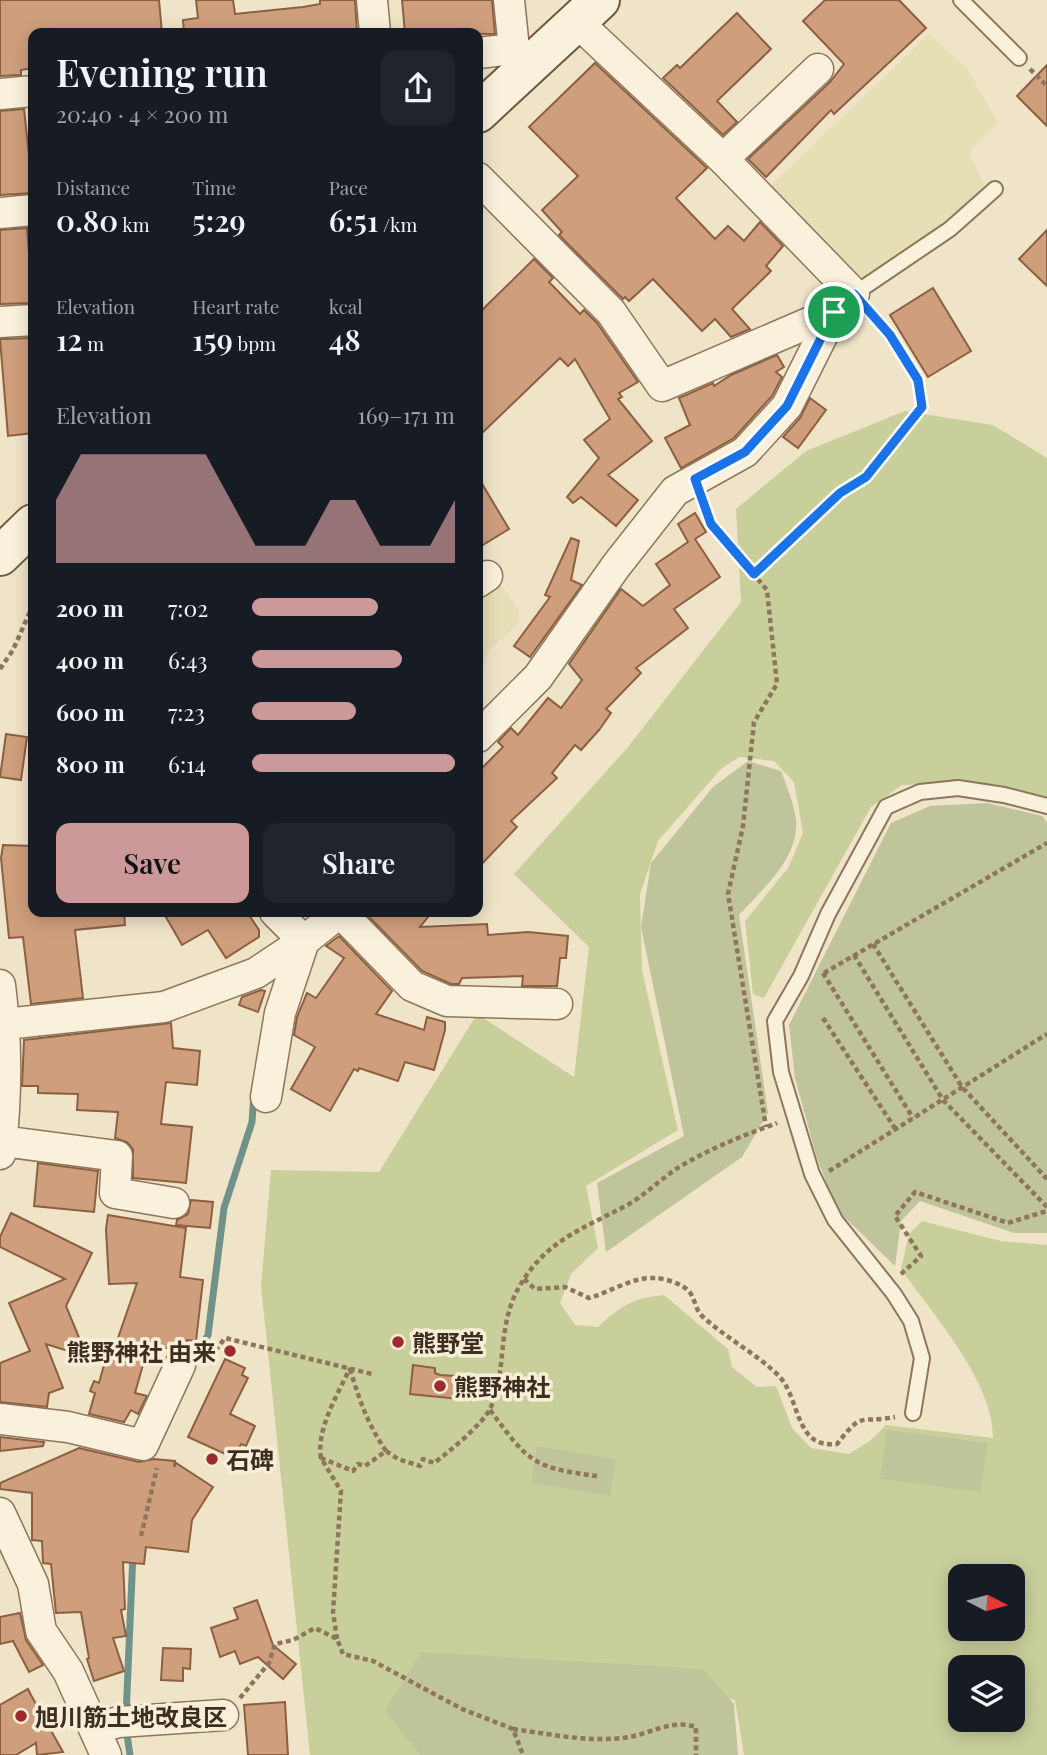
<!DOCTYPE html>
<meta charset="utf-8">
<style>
:root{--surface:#171b24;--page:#20242c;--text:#f1f3f6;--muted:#9ea1a6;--accent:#cc999b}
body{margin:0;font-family:"Playfair Display","Noto Sans JP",serif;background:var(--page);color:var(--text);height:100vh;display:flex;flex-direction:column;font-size:26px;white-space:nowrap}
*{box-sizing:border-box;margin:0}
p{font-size:23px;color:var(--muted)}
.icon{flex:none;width:38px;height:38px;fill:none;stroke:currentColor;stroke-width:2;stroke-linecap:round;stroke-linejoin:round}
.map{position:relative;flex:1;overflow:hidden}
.details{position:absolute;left:28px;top:28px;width:455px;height:889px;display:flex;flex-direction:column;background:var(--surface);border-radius:14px;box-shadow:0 4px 18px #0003}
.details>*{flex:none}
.needle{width:46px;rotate:96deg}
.buttons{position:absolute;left:948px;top:1564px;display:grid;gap:14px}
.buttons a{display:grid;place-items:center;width:77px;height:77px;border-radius:14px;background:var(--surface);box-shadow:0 4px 18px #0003;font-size:35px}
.pin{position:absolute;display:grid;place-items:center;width:60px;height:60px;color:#fff;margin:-30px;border:4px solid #fff;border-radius:50%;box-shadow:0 2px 7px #0007}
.round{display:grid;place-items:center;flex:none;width:74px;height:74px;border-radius:14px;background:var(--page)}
.headline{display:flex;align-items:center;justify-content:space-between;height:119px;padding:0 28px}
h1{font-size:38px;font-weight:600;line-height:52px}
.stats{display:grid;grid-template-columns:repeat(3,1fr);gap:10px;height:119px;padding:7px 28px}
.stats div{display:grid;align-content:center}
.stats b{font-size:30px;font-weight:600}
.stats small{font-size:19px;font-weight:400}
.stats p{font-size:19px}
.chart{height:196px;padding:14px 28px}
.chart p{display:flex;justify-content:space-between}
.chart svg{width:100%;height:126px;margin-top:7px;fill:var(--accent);opacity:.7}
.primary-button{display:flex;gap:14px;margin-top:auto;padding:14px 28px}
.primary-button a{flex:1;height:80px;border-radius:14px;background:var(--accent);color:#111;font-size:28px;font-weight:600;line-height:80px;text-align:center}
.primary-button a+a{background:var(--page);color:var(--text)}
ul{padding:0 28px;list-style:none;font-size:23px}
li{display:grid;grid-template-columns:112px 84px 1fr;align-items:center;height:52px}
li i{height:18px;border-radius:9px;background:var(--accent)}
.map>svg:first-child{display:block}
.farmland{fill:#e6deb5}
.green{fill:#c9cf9b;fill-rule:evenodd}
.cemetery{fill:#bfc49a}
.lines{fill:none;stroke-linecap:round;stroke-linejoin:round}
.stream{stroke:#6f938a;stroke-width:7}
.building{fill:#cf9f7d;stroke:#8d5f41;stroke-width:2}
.lane-casing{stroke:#8d765c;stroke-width:18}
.street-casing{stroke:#8d765c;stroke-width:33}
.secondary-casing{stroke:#6f573f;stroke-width:42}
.path{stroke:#8d765c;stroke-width:4.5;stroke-dasharray:5 3.5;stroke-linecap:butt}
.lane{stroke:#faf1dc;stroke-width:14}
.street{stroke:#faf1dc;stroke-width:30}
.secondary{stroke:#faf1dc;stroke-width:38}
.route-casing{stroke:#fff;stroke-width:14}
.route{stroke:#1a73e8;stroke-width:9}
.poi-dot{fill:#9e2a2b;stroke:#f7eed8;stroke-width:2.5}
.labels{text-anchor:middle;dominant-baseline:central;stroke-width:7;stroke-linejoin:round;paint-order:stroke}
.poi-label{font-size:24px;font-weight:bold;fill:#3d2e20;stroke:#f7eed8;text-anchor:start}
</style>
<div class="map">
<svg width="1047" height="1755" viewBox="0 0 1047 1755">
<rect width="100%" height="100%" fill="#f0e4c8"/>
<g class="farmland">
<polygon points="929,34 968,70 998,123 971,150 970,155 986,189 927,236 870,276 852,279 766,190"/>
<polygon points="496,579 519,609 518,625 489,650 482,669 478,672 478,591"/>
</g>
<path class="green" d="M 905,411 L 993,425 L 1047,458 L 1047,799 L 1040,795 L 957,784 L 902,785 L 871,807 L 764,998 L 753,994 L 745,921 L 788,868 L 803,833 L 794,782 L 774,761 L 739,757 L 721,769 L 658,841 L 640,894 L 642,970 L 678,1130 L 586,1186 L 598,1248 L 571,1274 L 560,1303 L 575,1325 L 598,1327 C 622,1305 631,1299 664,1295 L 728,1349 L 732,1367 L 757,1387 L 776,1386 L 792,1428 L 811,1448 L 849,1454 L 871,1440 L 886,1425 L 993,1438 C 994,1382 933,1315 901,1269 L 909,1234 L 922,1221 L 1001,1241 L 1047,1245 L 1047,1755 L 744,1755 L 735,1700 L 673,1685 L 464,1755 L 310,1755 L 261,1286 L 271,1170 L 379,1172 L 477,1014 L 574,1077 L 589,947 L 514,874 L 628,747 L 741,602 L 736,509 L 806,451 ZM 961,1577 L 1013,1577 L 1013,1629 L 961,1629 ZM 961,1668 L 1013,1668 L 1013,1720 L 961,1720 Z"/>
<g class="cemetery">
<path d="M 748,761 L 781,771 C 786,784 792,799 795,813 C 804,854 764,888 739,915 L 768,1113 L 742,1157 L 606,1252 L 597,1183 L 684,1136 L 641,927 L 651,863 L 713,787 Z"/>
<polygon points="987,803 1042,816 1047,822 1047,1233 1014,1233 920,1201 901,1221 895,1266 836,1209 816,1155 795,1078 789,1025 891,823 930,806"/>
<polygon points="887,1430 987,1443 981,1492 880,1479"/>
<polygon points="537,1446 616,1459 610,1496 531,1483"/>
<polygon points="421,1652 703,1669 734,1704 738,1755 420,1755 385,1711"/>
</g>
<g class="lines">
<g class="stream">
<polyline points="190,1366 208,1335 224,1208 252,1122 254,1094"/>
<polyline points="126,1716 133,1553"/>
<polyline points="126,1728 130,1755"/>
</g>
</g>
<g class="building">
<polygon points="0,0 159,0 162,33 33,33 33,68 21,70 21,75 0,76"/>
<polygon points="196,0 233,0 235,14 303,7 320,4 320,0 355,0 357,33 184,33 183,20 198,18"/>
<polygon points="402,0 492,0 495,34 405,33"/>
<polygon points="825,0 899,0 926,28 834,114 831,110 766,177 748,159 830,82 844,64 803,21"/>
<polygon points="737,13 771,49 717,101 737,122 723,135 663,78 677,65 680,68"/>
<polygon points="595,63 707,168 676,198 715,239 728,226 744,241 760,222 783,246 766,266 771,271 732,309 750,329 731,337 715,319 702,331 653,279 629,301 625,297 623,299 559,235 562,232 542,210 578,176 529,127"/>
<polygon points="1047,65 1047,126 1017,96"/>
<polygon points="24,109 29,155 33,155 33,193 0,195 0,111"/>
<polygon points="27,228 33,303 0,304 0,230"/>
<polygon points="1047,230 1047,286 1019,259"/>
<polygon points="534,259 553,278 549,282 580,314 584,310 597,323 638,382 619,393 622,397 618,399 652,441 608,475 638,500 616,526 581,497 573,503 567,497 599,458 584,440 610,419 575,359 568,366 560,358 478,437 478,314"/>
<polygon points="933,288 971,351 928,377 890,315"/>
<polygon points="33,338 33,433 8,436 0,339"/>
<polygon points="777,355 784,367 776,372 782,377 772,396 734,438 681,468 665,438 690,425 679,398 713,383 714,386 731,375"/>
<polygon points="810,398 826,410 798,448 783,437 800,418"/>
<polygon points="478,477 509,529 478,548"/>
<polygon points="695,513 706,532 695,539 720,577 674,609 688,628 636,668 641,673 606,709 611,713 599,730 581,750 575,745 552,773 557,778 511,821 517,827 478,868 478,772 503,747 498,742 511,728 518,735 548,698 561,708 582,680 569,664 621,589 643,606 670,585 656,564 688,542 678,524"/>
<polygon points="571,538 579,541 571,580 582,585 530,657 514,646 550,597 545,595"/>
<polygon points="6,734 27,737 21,780 0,777"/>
<polygon points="3,845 33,846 33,912 124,912 125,925 75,930 83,998 31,1004 23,937 9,938 1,858"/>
<polygon points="163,912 247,912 259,930 259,937 226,958 208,930 182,945"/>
<polygon points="373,912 432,912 420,927 487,924 488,935 528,932 568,936 566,958 560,958 557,986 522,986 523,976 462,978 459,984 451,984 422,971 369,917"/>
<polygon points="339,936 392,991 376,1014 424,1030 427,1017 445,1022 445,1030 434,1070 405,1062 398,1081 359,1068 358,1071 354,1069 330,1111 291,1089 315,1047 294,1035 297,1017 307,993 316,998 344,958 326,946"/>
<polygon points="261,990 265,991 258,1012 239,1005 242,997"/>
<polygon points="171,1023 173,1048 200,1051 197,1085 166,1082 161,1124 192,1127 186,1183 133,1178 133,1149 127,1142 115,1138 118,1112 77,1110 78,1094 38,1093 38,1086 22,1086 24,1040"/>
<polygon points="38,1163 98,1171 94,1212 34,1206"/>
<polygon points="191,1200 213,1202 210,1228 176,1225 177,1220 188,1214"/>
<polygon points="11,1213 92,1253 66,1306 87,1357 46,1344 63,1388 49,1393 47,1407 0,1402 0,1363 30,1351 9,1303 65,1279 0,1247 0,1237"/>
<polygon points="108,1215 186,1228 180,1277 203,1280 196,1341 187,1340 187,1349 148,1347 135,1393 147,1396 138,1414 131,1410 124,1422 89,1414 95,1393 90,1391 94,1381 99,1383 106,1358 111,1358 137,1283 109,1284 106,1229"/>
<polygon points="225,1359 245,1368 242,1375 248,1378 230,1414 255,1426 246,1446 241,1444 234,1458 188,1437"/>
<polygon points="413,1365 435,1368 435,1373 440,1375 471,1377 469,1400 410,1394"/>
<polygon points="0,1437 44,1442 43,1446 0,1451"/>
<polygon points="79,1448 139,1462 154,1459 175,1461 174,1467 176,1463 213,1487 192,1520 188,1552 146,1547 144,1564 123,1562 125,1609 121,1610 126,1636 113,1638 124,1671 94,1681 87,1659 89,1658 81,1612 56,1613 51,1564 43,1563 42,1541 32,1540 32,1493 0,1489 0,1483"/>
<polygon points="257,1600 273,1645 296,1664 283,1679 258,1657 240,1664 235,1651 220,1657 211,1628 238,1619 234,1608"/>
<polygon points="20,1613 26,1640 43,1665 29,1672 13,1641 0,1644 0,1617"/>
<polygon points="163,1648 191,1649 190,1669 183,1668 183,1681 161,1680"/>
<polygon points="28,1689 31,1695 63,1752 37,1755 36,1743 16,1755 0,1755 0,1705"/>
<polygon points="285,1702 288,1755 248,1755 244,1705"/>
</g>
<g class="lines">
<defs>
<g id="lane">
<polyline points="961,0 1019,58"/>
<polyline points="854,294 950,229 995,189"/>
<polyline points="913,1413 922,1358 911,1321 894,1294 835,1220 812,1174 781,1072 775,1021 801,976 828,914 886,807 920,792 958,788 1004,795 1047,806"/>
</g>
<g id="street">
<polyline points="372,0 375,33"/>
<polyline points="509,0 514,49 521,73"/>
<polyline points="478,53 514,49"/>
<polyline points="0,94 33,91"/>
<polyline points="723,159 818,69"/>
<polyline points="478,178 611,312 662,386 834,312"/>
<polyline points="0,213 33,210"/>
<polyline points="0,322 33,320"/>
<polyline points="478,582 487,576"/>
<polyline points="478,737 538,677 616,566 675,491 745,452 787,406 834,312 854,294 723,159 576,21"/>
<polyline points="275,912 304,941 340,912"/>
<polyline points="340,912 412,986 447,1001 557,1004"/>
<path d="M 0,985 C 7,1042 7,1097 0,1154"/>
<polyline points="5,1024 164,1007 256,973 304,941 280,1013 266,1097"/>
<polyline points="2,1141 117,1156 115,1193 174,1203"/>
<polyline points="0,1419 68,1427 143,1445 180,1365"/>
<polyline points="0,1513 33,1584 41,1631 68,1671 106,1755"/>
<polyline points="95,1728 119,1722 223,1715"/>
</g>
<g id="secondary">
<polyline points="478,113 600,0"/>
<polyline points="0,556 33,524"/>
</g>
</defs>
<use href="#lane" class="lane-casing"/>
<use href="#street" class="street-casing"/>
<use href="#secondary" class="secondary-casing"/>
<g class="path">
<polyline points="1030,69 1047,86"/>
<polyline points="704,504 711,524 767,590 777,684 754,722 743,826 728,894 766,1127"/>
<polyline points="754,574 840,493 866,477 922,407 918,380 889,335 870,312"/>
<polyline points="0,669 13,650 33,605"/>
<polyline points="873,944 962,1087 1047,1179"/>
<polyline points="854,955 943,1100 1047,1207"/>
<polyline points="823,973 913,1118"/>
<polyline points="824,973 1047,843"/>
<polyline points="823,1018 896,1130"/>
<polyline points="829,1171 1047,1034"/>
<polyline points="901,1274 921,1256 895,1216 915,1192 1008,1223 1047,1211"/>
<path d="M 524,1279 L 535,1289 L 565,1287 L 589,1298 C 610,1292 632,1277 655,1278 C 663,1278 679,1283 685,1288 C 695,1294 694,1307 701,1315 C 724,1337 754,1352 777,1374 C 801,1396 793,1449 837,1444 C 864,1410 857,1424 895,1417"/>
<polyline points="205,1364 225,1338 372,1374"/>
<path d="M 350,1369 C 359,1399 368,1425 386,1451"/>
<path d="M 490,1410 C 528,1461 532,1468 597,1476"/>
<path d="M 321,1458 C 316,1429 338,1394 350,1368"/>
<polyline points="141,1536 157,1468"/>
<path d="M 337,1639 L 333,1612 L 341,1491 L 321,1458 L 353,1471 L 358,1464 L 365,1466 L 386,1451 L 398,1459 L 420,1466 L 423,1459 L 434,1463 C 449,1452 484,1423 491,1407 C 507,1370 497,1327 518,1289 C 545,1240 583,1229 629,1204 C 646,1194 660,1180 676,1169 C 708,1149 742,1136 777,1123"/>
<polyline points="240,1698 269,1663 275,1644 293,1640 315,1628 337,1639 343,1654 373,1661 462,1709 513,1729 523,1755"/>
<path d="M 513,1729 C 549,1734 586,1742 622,1738 C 648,1736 670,1718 696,1727 L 696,1755"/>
</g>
<use href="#lane" class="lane"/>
<use href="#street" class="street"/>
<use href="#secondary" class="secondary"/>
</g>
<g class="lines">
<defs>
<polygon id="route" points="854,294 890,335 918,380 922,407 866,477 840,493 754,574 711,524 695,479 745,452 787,406 834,312"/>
</defs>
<use href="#route" class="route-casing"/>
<use href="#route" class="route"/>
</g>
<g class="poi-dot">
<circle cx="398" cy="1342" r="7"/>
<circle cx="230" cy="1351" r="7"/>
<circle cx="440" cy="1386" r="7"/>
<circle cx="212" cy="1459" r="7"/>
<circle cx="21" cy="1716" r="7"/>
</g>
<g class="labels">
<g class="poi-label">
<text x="412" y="1342">熊野堂</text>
<text x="216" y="1351" text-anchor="end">熊野神社 由来</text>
<text x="454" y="1386">熊野神社</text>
<text x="226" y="1459">石碑</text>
<text x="35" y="1716">旭川筋土地改良区</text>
</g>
</g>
</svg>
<div class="buttons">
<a><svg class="needle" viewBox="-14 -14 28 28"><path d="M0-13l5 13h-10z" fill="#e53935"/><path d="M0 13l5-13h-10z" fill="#9ea1a6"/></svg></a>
<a><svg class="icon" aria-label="layers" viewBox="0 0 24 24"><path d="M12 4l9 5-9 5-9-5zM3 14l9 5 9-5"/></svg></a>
</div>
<div class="pin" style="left:834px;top:312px;background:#1e9e55"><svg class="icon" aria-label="arrive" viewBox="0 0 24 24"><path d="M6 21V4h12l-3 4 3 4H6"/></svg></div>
<section class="details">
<div class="headline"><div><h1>Evening run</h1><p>20:40 · 4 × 200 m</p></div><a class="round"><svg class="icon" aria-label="share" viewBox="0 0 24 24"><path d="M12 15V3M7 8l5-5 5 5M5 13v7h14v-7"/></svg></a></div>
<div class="stats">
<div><p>Distance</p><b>0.80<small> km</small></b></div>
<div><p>Time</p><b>5:29</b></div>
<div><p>Pace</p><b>6:51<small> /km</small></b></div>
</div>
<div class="stats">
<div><p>Elevation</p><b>12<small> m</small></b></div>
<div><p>Heart rate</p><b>159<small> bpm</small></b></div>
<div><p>kcal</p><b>48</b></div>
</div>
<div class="chart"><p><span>Elevation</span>169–171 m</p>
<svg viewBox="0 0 160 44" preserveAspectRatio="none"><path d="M0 44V22L10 6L20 6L30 6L40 6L50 6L60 6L70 22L80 38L90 38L100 38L110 22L120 22L130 38L140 38L150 38L160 22V44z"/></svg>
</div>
<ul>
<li><b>200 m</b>7:02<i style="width:62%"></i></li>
<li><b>400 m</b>6:43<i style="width:74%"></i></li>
<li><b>600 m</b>7:23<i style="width:51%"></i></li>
<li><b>800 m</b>6:14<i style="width:100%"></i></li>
</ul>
<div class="primary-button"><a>Save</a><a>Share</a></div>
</section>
</div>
